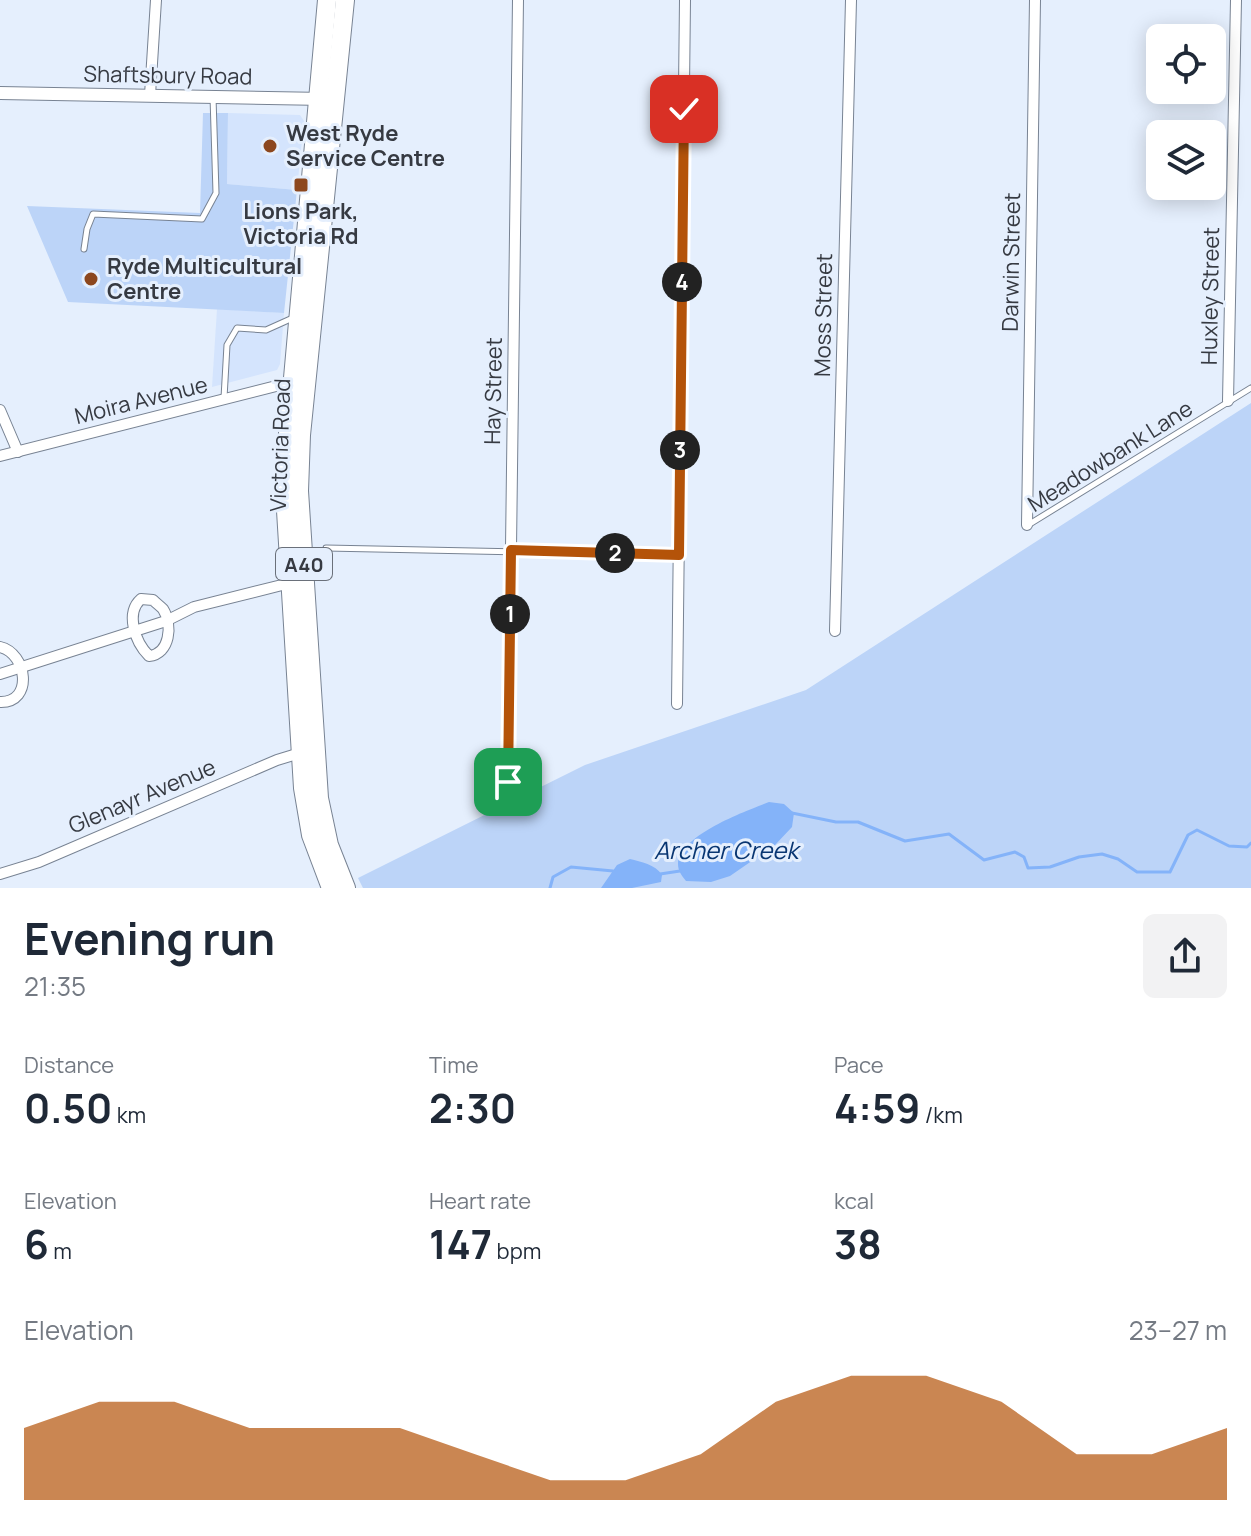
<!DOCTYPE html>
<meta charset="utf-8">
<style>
:root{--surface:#fff;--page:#f2f2f3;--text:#1f2937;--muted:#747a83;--accent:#b45309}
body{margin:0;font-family:Manrope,sans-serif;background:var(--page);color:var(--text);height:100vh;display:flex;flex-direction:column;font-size:30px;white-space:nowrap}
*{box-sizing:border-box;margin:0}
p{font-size:26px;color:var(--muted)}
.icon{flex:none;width:44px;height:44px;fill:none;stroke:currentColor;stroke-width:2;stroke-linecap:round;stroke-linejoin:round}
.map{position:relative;height:888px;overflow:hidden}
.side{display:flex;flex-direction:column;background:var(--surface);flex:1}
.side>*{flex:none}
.buttons{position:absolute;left:1146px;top:24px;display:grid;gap:16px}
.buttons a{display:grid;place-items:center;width:80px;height:80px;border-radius:12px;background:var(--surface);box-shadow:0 4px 20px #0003;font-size:40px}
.pin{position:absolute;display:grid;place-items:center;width:68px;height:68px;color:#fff;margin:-34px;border-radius:16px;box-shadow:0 4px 12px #0006}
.km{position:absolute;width:40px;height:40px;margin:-20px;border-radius:50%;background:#222;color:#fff;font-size:22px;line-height:40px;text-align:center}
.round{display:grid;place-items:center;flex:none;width:84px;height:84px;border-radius:12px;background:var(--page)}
.summary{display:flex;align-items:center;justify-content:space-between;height:136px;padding:0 24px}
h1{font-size:44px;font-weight:700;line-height:60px}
.stats{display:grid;grid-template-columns:repeat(3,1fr);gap:12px;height:136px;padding:8px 24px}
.stats div{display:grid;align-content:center}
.stats b{font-size:40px;font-weight:700}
.stats small{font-size:22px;font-weight:400}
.stats p{font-size:22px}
.chart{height:224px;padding:16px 24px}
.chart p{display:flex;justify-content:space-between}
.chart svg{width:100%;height:144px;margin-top:8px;fill:var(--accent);opacity:.7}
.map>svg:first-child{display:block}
.built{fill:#d4e4fd}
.green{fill:#bcd4f8}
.water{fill:#84b3f9}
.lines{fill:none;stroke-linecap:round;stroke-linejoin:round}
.stream{stroke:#84b3f9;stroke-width:3}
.service-casing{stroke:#788393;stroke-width:7}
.minor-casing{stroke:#788393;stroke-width:12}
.tertiary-casing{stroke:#788393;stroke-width:14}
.trunk-casing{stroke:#788393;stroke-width:20}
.service{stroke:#fff;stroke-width:5}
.minor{stroke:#fff;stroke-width:10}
.tertiary{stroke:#fff;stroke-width:12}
.trunk{stroke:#fff;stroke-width:18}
.route-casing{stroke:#fff;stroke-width:16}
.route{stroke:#b45309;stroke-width:10}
.poi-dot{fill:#8c471e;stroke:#e5effd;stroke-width:3}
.labels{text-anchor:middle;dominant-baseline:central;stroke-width:6;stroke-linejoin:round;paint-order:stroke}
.shield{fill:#e5effd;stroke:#6a707a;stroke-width:2}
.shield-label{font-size:20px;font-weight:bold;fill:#363a42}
.street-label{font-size:22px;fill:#363a42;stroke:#e5effd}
.poi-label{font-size:22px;font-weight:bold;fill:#363a42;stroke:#e5effd;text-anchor:start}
.water-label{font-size:24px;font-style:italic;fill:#093672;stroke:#e5effd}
</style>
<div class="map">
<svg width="1251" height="888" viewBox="0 0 1251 888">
<rect width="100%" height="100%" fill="#e5effd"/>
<g class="built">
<polygon points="228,113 300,115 304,121 297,190 227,184"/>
<polygon points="217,309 284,313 280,364 277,370 212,387"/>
</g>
<g class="green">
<polygon points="203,113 228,113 227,184 297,190 284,313 68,302 27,206 200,213"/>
<polygon points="1251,403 1251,888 363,888 358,878 585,765 806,690"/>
</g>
<g class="water">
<path d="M 769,802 L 784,804 L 794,813 L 792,827 L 775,845 L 730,876 L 711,882 L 686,881 C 682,876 678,871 678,864 C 679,835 746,811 769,802 Z"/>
<path d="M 630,859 C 641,862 655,864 662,875 L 661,882 L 632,888 L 601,888 L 617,865 Z"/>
</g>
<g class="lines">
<g class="stream">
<polyline points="792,813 836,822 858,822 905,841 949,834 984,860 1015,852 1024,857 1028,868 1050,867 1079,857 1102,854 1118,859 1137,872 1170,872 1188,835 1197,830 1229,846 1247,847 1251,843"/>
<polyline points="660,874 680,871"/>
<polyline points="550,888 553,877 571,867 613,871"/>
</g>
<defs>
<g id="service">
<polyline points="84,249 87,229 93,214 202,219 216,193 213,97"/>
<polyline points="224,398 227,345 237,328 266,330 295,317"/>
<polyline points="1028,525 1251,388"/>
<polyline points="326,548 678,555"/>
</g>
<g id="minor">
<polyline points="150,95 156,0"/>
<polyline points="1228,401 1236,0"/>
<polyline points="0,410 18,452"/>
<polyline points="0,456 292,382"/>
<polyline points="1027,525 1035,0"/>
<path d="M 141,599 L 153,600 C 156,603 160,606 163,609 C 173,625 170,654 149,656 C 135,642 125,613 141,599 Z"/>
<polyline points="835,631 851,0"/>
<path d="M 0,647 C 27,653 34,703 0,702"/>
<polyline points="0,674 166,621 194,607 290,583"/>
<polyline points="677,704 685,0"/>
<polyline points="508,782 518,0"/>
<polyline points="0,874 39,862 277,760 300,753"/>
</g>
<polyline id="tertiary" points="0,93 325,99"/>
<g id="trunk">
<polyline points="327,0 284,478 303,788 311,835 331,888"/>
<polyline points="345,0 301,435 299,491 319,798 329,845 346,888"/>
</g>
</defs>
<use href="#service" class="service-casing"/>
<use href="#minor" class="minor-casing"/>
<use href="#tertiary" class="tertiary-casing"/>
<use href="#trunk" class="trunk-casing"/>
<use href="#service" class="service"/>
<use href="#minor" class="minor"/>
<use href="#tertiary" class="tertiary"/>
<use href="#trunk" class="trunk"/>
</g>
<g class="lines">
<defs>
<polyline id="route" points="508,782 511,550 679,555 684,109"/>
</defs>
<use href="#route" class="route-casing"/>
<use href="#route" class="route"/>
</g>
<g class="poi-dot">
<circle cx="270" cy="146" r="8"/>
<rect x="293" y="177" width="16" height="16" rx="4"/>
<circle cx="91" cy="279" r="8"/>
</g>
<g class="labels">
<rect class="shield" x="276" y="548" width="56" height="32" rx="6"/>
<g class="shield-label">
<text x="304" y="564">A40</text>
</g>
<g class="street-label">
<text transform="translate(168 75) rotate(1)">Shaftsbury Road</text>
<text transform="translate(1011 262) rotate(-89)">Darwin Street</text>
<text transform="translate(1210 296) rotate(-89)">Huxley Street</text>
<text transform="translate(823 315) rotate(-89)">Moss Street</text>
<text transform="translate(493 391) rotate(-89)">Hay Street</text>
<text transform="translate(141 400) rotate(-14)">Moira Avenue</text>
<text transform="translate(280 445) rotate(-88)">Victoria Road</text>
<text transform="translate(1110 456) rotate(-32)">Meadowbank Lane</text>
<text transform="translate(142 796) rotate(-23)">Glenayr Avenue</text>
</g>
<g class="poi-label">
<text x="286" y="133">West Ryde<tspan x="286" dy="25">Service Centre</tspan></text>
<text x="301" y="211" text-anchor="middle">Lions Park,<tspan x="301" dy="25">Victoria Rd</tspan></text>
<text x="107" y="266">Ryde Multicultural<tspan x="107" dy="25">Centre</tspan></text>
</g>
<g class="water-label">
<text x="726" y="849">Archer Creek</text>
</g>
</g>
</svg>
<div class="buttons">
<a><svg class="icon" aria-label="locate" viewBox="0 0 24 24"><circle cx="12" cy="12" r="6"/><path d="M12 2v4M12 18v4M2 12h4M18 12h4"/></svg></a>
<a><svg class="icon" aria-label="layers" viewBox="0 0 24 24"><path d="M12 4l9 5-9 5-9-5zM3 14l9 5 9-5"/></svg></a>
</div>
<div class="pin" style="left:508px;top:782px;background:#1e9e55"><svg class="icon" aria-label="arrive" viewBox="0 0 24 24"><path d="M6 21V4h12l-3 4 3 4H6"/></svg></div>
<div class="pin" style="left:684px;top:109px;background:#d93025"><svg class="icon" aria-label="check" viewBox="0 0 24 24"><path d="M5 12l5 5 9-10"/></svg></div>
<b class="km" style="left:510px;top:614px">1</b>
<b class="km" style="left:615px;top:553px">2</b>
<b class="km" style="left:680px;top:450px">3</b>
<b class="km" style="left:682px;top:282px">4</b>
</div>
<section class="side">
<div class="summary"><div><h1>Evening run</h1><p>21:35</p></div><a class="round"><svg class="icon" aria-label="share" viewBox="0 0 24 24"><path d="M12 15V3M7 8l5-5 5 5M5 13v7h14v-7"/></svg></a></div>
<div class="stats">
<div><p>Distance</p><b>0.50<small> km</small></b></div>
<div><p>Time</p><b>2:30</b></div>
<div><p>Pace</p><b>4:59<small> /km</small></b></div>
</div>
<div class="stats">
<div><p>Elevation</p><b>6<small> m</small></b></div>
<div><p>Heart rate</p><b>147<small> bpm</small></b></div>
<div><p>kcal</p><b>38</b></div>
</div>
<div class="chart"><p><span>Elevation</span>23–27 m</p>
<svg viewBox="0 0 160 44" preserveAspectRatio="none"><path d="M0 44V22L10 14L20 14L30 22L40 22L50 22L60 30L70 38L80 38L90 30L100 14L110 6L120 6L130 14L140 30L150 30L160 22V44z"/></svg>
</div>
</section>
